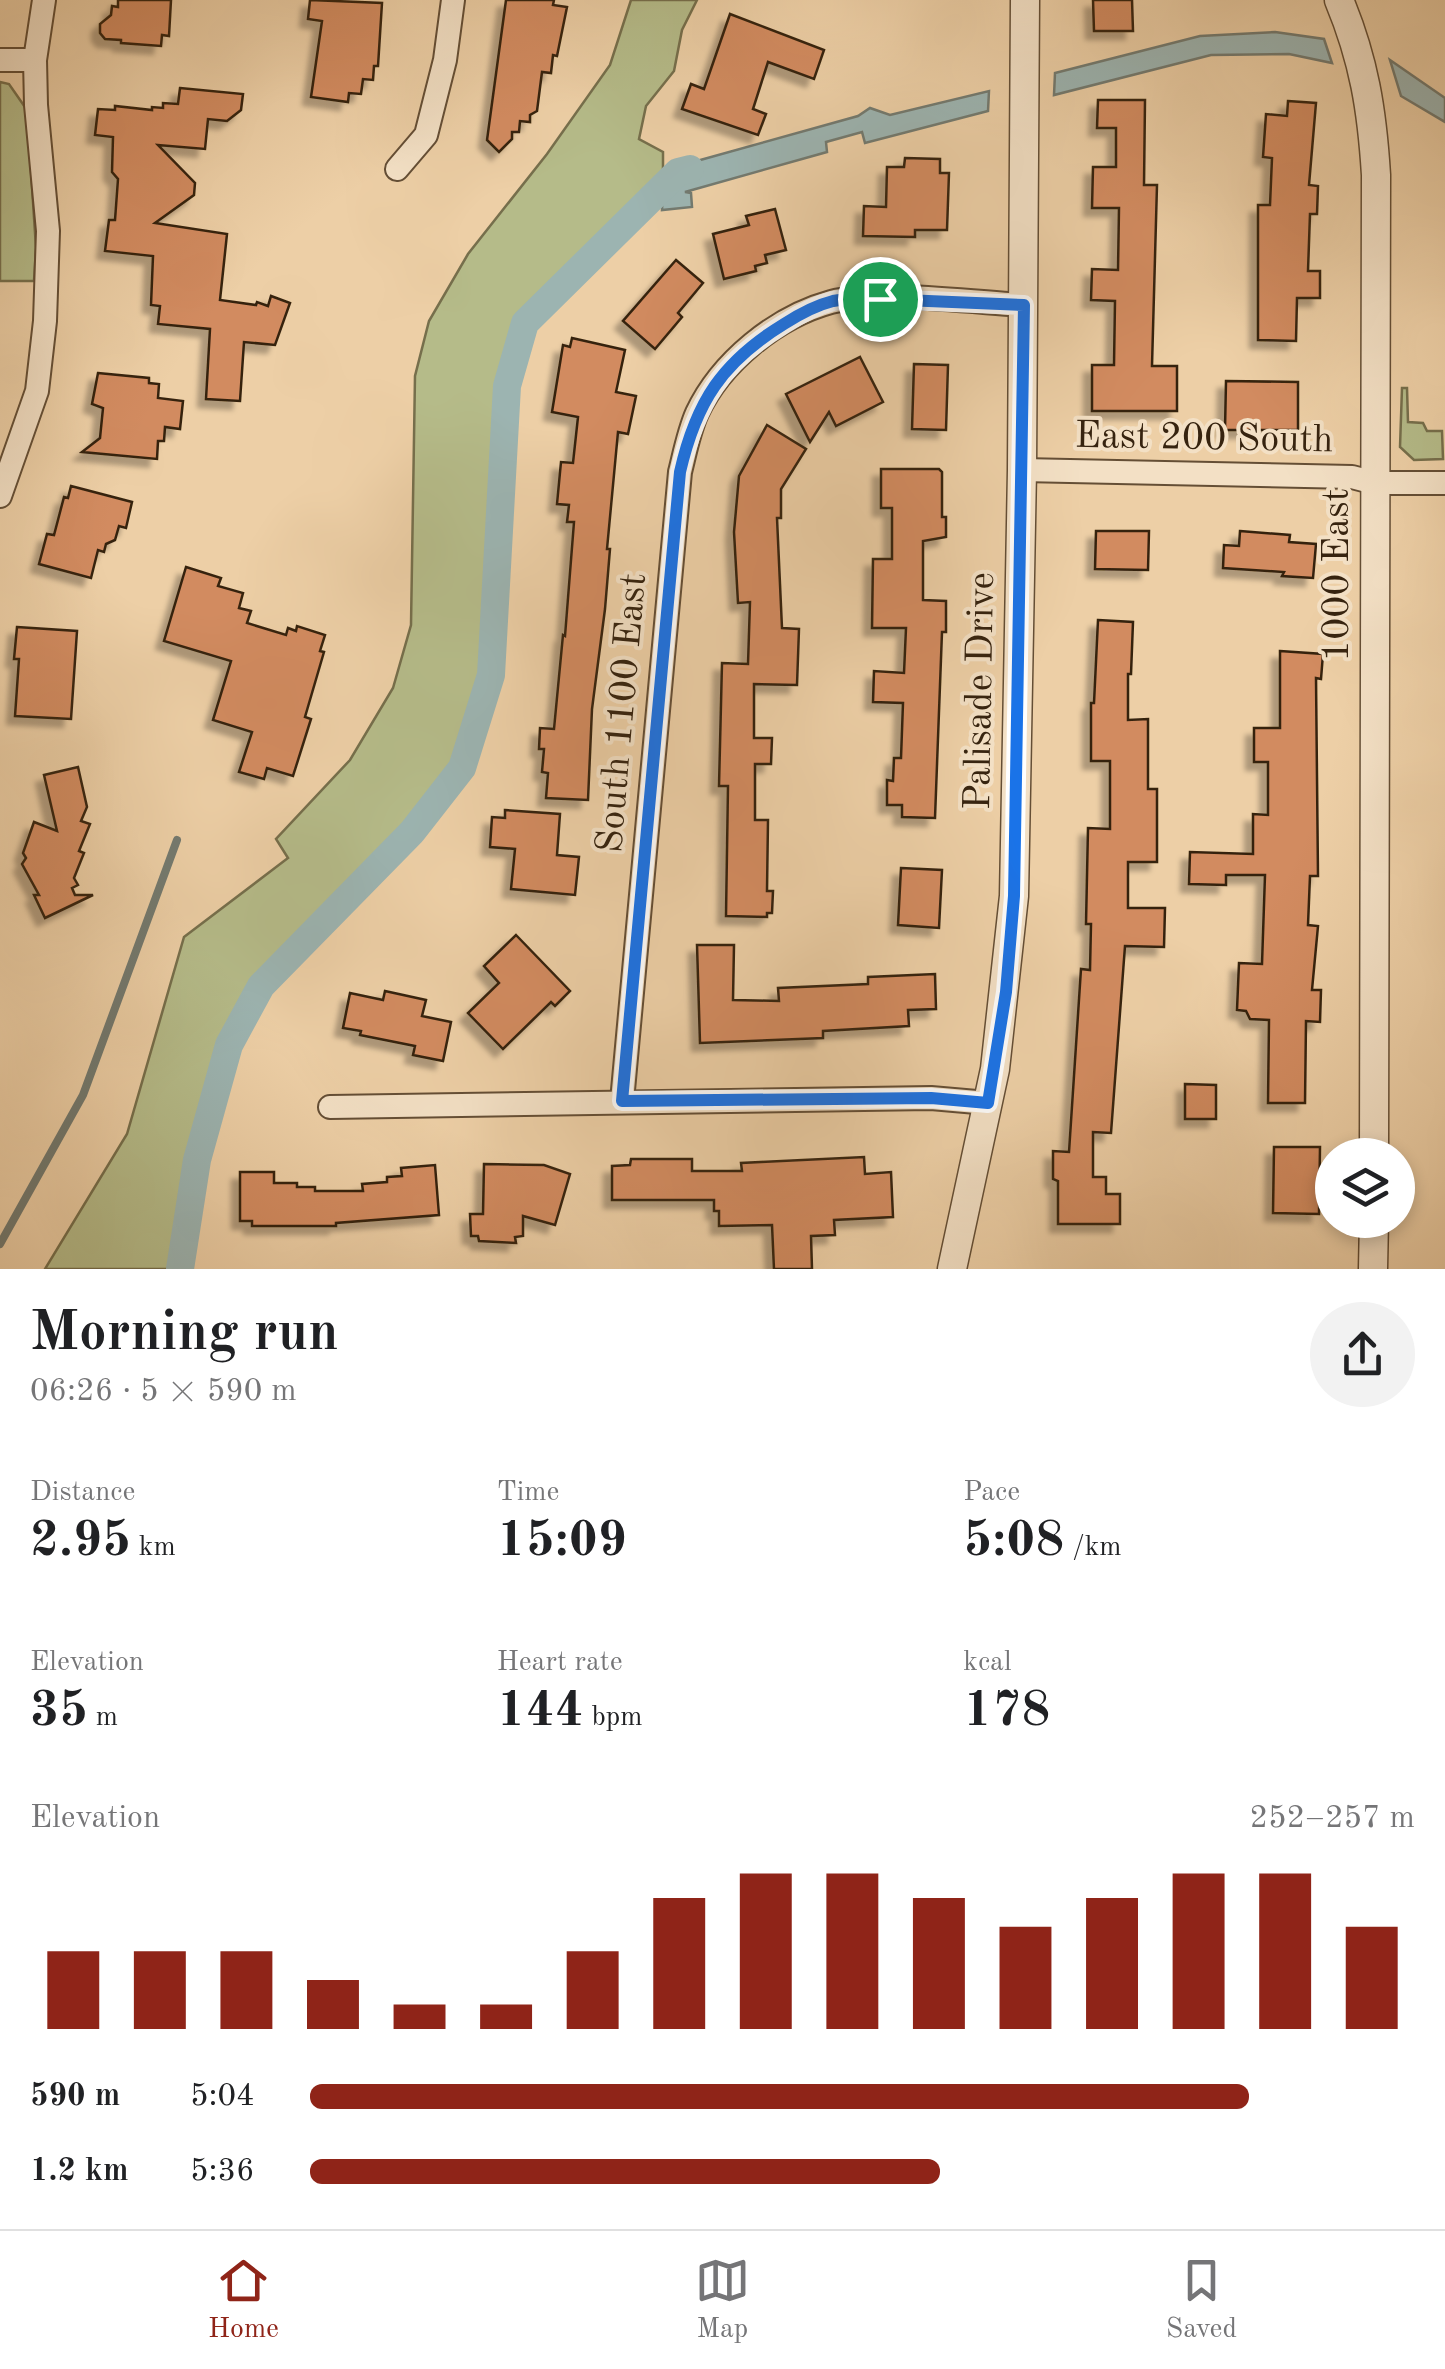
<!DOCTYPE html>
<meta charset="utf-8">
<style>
:root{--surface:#fff;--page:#f2f2f2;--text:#202124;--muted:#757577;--line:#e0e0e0;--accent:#8f2418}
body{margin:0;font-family:"Old Standard TT",serif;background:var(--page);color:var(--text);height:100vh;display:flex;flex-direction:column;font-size:38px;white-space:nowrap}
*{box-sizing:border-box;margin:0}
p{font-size:32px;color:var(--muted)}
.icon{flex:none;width:55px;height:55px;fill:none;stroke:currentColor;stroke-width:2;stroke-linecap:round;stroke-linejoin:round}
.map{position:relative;height:1269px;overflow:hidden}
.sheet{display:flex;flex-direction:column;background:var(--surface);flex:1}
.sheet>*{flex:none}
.buttons{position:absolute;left:1315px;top:1138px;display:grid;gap:20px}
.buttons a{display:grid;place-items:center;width:100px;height:100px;border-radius:50%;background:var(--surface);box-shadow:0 5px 15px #0003;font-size:50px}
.pin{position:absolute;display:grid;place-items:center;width:85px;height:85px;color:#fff;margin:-42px;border:5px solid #fff;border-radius:50%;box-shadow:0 2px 10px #0007}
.round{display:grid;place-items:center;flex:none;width:105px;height:105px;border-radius:52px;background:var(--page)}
.overview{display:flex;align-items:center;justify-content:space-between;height:170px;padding:0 30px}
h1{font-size:55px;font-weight:700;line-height:75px}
.figures{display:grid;grid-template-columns:repeat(3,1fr);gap:15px;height:170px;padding:10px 30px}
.figures div{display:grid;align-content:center}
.figures b{font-size:50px;font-weight:700}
.figures small{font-size:28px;font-weight:400}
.figures p{font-size:28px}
.chart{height:280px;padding:20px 30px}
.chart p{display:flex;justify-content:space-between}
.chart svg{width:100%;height:180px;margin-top:10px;stroke:var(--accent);stroke-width:6}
ul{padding:0 30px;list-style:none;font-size:32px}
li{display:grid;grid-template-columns:160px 120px 1fr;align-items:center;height:75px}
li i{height:25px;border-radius:12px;background:var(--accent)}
.menu{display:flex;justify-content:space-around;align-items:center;height:140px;border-top:2px solid var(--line);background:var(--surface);font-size:28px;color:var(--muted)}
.menu a{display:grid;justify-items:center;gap:5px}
.menu .active{color:var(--accent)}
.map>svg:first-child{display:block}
.green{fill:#b5bb89;stroke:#766f4c;stroke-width:2.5}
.water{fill:#9cb4b1;stroke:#737a70;stroke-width:2.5}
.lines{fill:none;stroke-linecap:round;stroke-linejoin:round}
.stream{stroke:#737a70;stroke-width:8}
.canal{stroke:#9cb4b1;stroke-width:28}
.building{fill:#d28b60;stroke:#36230f;stroke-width:2.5;filter:url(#shadow)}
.minor-casing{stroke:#644e35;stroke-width:26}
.tertiary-casing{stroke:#644e35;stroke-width:31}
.minor{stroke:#f3e0c5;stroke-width:22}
.tertiary{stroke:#f3e0c5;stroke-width:28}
.route-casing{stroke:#fff;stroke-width:20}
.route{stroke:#1a73e8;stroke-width:12}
.labels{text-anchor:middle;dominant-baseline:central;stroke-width:8;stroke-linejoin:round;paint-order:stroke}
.street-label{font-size:38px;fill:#36230f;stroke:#f3e0c5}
</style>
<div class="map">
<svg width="1445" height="1269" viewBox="0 0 1445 1269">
<defs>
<filter id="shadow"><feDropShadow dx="-8" dy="8" stdDeviation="2.5" flood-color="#0004"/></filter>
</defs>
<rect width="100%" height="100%" fill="#edcfa6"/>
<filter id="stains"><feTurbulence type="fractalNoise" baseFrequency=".002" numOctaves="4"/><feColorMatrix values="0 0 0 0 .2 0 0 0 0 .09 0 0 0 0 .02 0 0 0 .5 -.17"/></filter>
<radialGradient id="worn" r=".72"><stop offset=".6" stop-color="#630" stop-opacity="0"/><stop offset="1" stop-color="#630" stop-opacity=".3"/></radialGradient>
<g class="green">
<polygon points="631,0 697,0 682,30 674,71 646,106 639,139 663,152 663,177 535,302 507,356 484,672 458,757 427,805 253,984 216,1073 174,1269 45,1269 127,1134 184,937 288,858 276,839 350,760 393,688 411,625 415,376 429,321 468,254 547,154 610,65"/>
<polygon points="0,82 9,84 27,110 36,248 34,281 0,281"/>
<polygon points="1402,388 1407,388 1408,422 1423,423 1427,431 1442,431 1443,459 1414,460 1400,447"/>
</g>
<g class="water">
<polygon points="1275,32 1324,39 1332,63 1289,54 1211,55 1054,95 1055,73 1200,36"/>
<polygon points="1390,60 1445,98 1445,122 1401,96"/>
<polygon points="989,91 988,111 865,143 862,132 826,142 827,152 685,192 691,193 692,207 662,210 663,177 686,164 858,116 870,108 890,115"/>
</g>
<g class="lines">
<polyline class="stream" points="0,1244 83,1095 177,840"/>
<polyline class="canal" points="180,1269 197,1160 229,1045 261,986 412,832 462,768 491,675 507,386 525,323 678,172 690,169"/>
</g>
<g class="building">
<polygon points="118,0 171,0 169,36 162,35 161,46 121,43 121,40 105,39 100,33 100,24 111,15 112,6 118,7"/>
<polygon points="310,0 382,3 378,66 374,66 373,80 363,79 361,94 349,93 348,102 311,97 322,21 308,19"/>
<polygon points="506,0 554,0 553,5 567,7 557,56 553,55 551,73 542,72 537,111 530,115 530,122 520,121 519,132 512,132 512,139 499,152 487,140"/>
<polygon points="1093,0 1132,0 1133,31 1094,31"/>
<polygon points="730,14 824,50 814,79 768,62 753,109 766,114 758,135 682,109 691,84 704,89"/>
<polygon points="180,88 243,94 241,110 227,121 208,119 205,149 158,145 195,183 194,195 155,223 227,234 220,300 256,305 257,302 268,306 271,296 290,303 275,345 244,342 240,401 206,399 210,329 158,324 160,306 151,305 153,256 105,251 109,220 115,220 118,179 112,172 113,137 95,135 98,109 115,110 115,106 152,110 152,107 163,108 163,103 178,104"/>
<polygon points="1098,100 1145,100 1144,185 1157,185 1152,366 1177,366 1177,411 1092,411 1092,365 1114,365 1115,301 1091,300 1092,269 1118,270 1119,208 1092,208 1093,167 1116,167 1116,128 1097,128"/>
<polygon points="1288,101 1316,103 1309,185 1318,186 1317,214 1310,214 1308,271 1320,271 1320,298 1297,298 1296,341 1258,340 1258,205 1270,205 1272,158 1263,157 1266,114 1287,116"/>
<polygon points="905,158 940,159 940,173 949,173 947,230 915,230 915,237 863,236 864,206 886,207 887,167 904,167"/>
<polygon points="775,209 786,250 765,255 767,263 755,266 756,271 724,279 713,234 749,225 746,216"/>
<polygon points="676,260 703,283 678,313 682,317 655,349 623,321"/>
<polygon points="572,338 625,350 616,392 636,396 628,434 618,432 607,549 610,549 605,609 592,709 588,800 546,798 548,773 542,772 544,749 539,749 540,728 554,729 563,635 565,636 574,522 567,522 569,505 557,504 561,462 573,463 578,417 552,412 563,345 570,347"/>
<polygon points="860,357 883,402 836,426 829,412 810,442 786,394"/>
<polygon points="914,364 948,365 946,430 912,429"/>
<polygon points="98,373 149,378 149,383 159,384 158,398 183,401 180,429 165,427 164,441 158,441 157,459 82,452 100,438 103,408 92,404"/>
<polygon points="1226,381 1298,382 1298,430 1225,430"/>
<polygon points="767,425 806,449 781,489 781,518 777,518 782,628 799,629 797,685 754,684 754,738 772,738 771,764 755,764 755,820 768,820 767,891 773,891 772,913 767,913 767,917 726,916 728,786 719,786 722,663 748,664 750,602 738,603 734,532 739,476"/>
<polygon points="881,469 939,469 942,472 942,517 946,517 946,537 923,541 923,600 946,601 946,632 942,632 935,818 902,817 902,805 887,805 887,780 893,781 894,758 901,758 903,703 873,702 874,671 904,673 906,628 872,628 873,559 892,559 892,508 881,508"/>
<polygon points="71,486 132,502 126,528 119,526 115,540 106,544 104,552 98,550 91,578 39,564 47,534 54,535 64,497 68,498"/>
<polygon points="1096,531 1149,531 1148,570 1095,569"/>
<polygon points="1240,531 1290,535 1289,542 1316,544 1313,578 1282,576 1284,572 1223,568 1224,545 1239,546"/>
<polygon points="186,567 221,578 218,586 243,593 239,608 251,611 247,623 286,635 288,628 296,631 297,626 325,635 320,651 324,652 305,717 311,719 293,776 267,768 264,779 239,772 252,732 213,720 231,661 164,641"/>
<polygon points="1098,620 1133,622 1131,674 1128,674 1128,720 1148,719 1148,789 1157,789 1157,862 1128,862 1128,908 1165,908 1164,947 1125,946 1111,1133 1093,1132 1093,1177 1106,1177 1106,1194 1120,1194 1120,1224 1058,1224 1058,1181 1053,1179 1053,1151 1069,1152 1081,969 1090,970 1091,924 1086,924 1088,828 1110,829 1110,761 1091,761 1091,703 1094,703"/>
<polygon points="17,627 77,631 71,719 15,716 19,659 14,659"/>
<polygon points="1280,651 1323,654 1321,679 1316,678 1318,876 1310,876 1308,925 1318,926 1312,990 1321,990 1320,1022 1306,1021 1305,1103 1268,1103 1269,1020 1250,1019 1246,1011 1237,1010 1239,963 1262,964 1265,875 1226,875 1226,885 1189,884 1190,852 1253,854 1253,814 1268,815 1268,762 1254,762 1254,728 1280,728"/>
<polygon points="78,767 87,807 81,821 90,824 79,851 84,853 74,878 78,885 72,888 75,895 93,895 45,918 34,895 39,895 22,864 26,858 23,853 34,822 57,831 44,775"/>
<polygon points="505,810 560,814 557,855 579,857 575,895 511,889 515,849 490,847 492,817 505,818"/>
<polygon points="901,868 942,870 939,928 898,925"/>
<polygon points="516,935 570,991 555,1006 551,1002 503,1049 468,1013 499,983 484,966"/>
<polygon points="697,945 734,945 733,1000 779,1001 778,988 868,984 868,977 935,974 936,1009 908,1010 909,1026 823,1031 823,1038 700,1043"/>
<polygon points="385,991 426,1000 422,1016 451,1022 443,1061 413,1055 415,1046 360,1035 361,1031 343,1028 350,993 383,1000"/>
<polygon points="1185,1084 1216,1085 1216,1119 1185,1119"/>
<polygon points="1274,1147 1320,1147 1319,1214 1273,1213"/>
<polygon points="864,1157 865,1174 891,1172 893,1217 834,1220 835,1235 811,1236 812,1269 774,1269 772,1225 719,1226 719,1211 714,1211 714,1200 612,1200 612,1166 630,1165 631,1159 692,1159 692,1171 742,1171 741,1163"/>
<polygon points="484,1164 544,1165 570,1174 555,1225 523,1216 523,1236 515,1237 516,1243 479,1241 478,1236 471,1236 470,1214 483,1214"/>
<polygon points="435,1165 439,1215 336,1223 336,1226 252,1226 252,1221 240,1221 240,1172 274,1172 274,1183 297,1183 297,1187 315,1187 315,1191 363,1191 362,1184 387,1182 387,1177 402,1176 401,1168"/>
</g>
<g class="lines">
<defs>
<g id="minor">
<polyline points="0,60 35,60"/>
<polyline points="397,169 426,135 445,60 453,0"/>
<polyline points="1022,470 1352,477 1375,483 1445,483"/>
<polyline points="0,496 37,391 45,321 48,231 36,105 35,60 44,0"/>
<path d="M 622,1101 L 680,472 C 685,452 689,431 697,413 C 721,362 776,317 831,302 C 877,290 973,302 1024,305"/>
<polyline points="330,1107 931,1098 988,1103"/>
</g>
<g id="tertiary">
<path d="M 1339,0 C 1364,60 1372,110 1376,175 L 1374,1155"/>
<polyline points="952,1269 995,1069 1014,896 1022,470 1025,0"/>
<polyline points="1373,1269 1374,1220"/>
</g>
</defs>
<use href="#minor" class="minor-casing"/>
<use href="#tertiary" class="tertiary-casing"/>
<use href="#minor" class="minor"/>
<use href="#tertiary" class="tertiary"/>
</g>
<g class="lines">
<defs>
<path id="route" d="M 880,299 L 1024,305 L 1014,896 L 1006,992 L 988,1103 L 931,1098 L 622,1101 L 680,472 C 696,402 722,362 784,324 C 798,315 817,305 833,301 C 848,298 865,300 880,299 Z"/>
</defs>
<use href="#route" class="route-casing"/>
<use href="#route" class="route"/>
</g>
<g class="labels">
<g class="street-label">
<text transform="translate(1204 439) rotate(1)">East 200 South</text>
<text transform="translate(1338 575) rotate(-90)">1000 East</text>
<text transform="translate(981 691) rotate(-89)">Palisade Drive</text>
<text transform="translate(623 713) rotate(-85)">South 1100 East</text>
</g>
</g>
<rect width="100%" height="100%" filter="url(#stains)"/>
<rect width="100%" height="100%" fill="url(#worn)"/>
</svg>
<div class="buttons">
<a><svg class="icon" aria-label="layers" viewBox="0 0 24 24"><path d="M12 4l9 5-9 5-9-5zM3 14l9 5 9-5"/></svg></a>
</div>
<div class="pin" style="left:880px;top:299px;background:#1e9e55"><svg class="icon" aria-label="arrive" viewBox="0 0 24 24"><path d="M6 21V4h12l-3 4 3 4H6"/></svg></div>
</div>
<section class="sheet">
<div class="overview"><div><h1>Morning run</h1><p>06:26 · 5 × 590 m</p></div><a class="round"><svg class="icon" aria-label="share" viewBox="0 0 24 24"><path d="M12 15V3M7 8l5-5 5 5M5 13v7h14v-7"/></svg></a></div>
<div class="figures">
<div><p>Distance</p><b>2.95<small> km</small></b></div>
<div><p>Time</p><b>15:09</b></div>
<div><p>Pace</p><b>5:08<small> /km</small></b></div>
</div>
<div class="figures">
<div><p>Elevation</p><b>35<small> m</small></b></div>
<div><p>Heart rate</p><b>144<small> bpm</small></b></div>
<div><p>kcal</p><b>178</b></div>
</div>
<div class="chart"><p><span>Elevation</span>252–257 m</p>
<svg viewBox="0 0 160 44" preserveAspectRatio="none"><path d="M5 44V25M15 44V25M25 44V25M35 44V32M45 44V38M55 44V38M65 44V25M75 44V12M85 44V6M95 44V6M105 44V12M115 44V19M125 44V12M135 44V6M145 44V6M155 44V19"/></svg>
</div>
<ul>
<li><b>590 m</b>5:04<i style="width:85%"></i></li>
<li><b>1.2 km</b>5:36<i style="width:57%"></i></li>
</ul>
</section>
<nav class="menu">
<a class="active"><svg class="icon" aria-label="home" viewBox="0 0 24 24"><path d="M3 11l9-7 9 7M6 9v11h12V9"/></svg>Home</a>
<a><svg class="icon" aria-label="map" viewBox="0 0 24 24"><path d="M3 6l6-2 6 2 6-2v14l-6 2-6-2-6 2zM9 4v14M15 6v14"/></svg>Map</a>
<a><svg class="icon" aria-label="saved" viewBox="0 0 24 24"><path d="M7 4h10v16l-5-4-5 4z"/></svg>Saved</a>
</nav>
